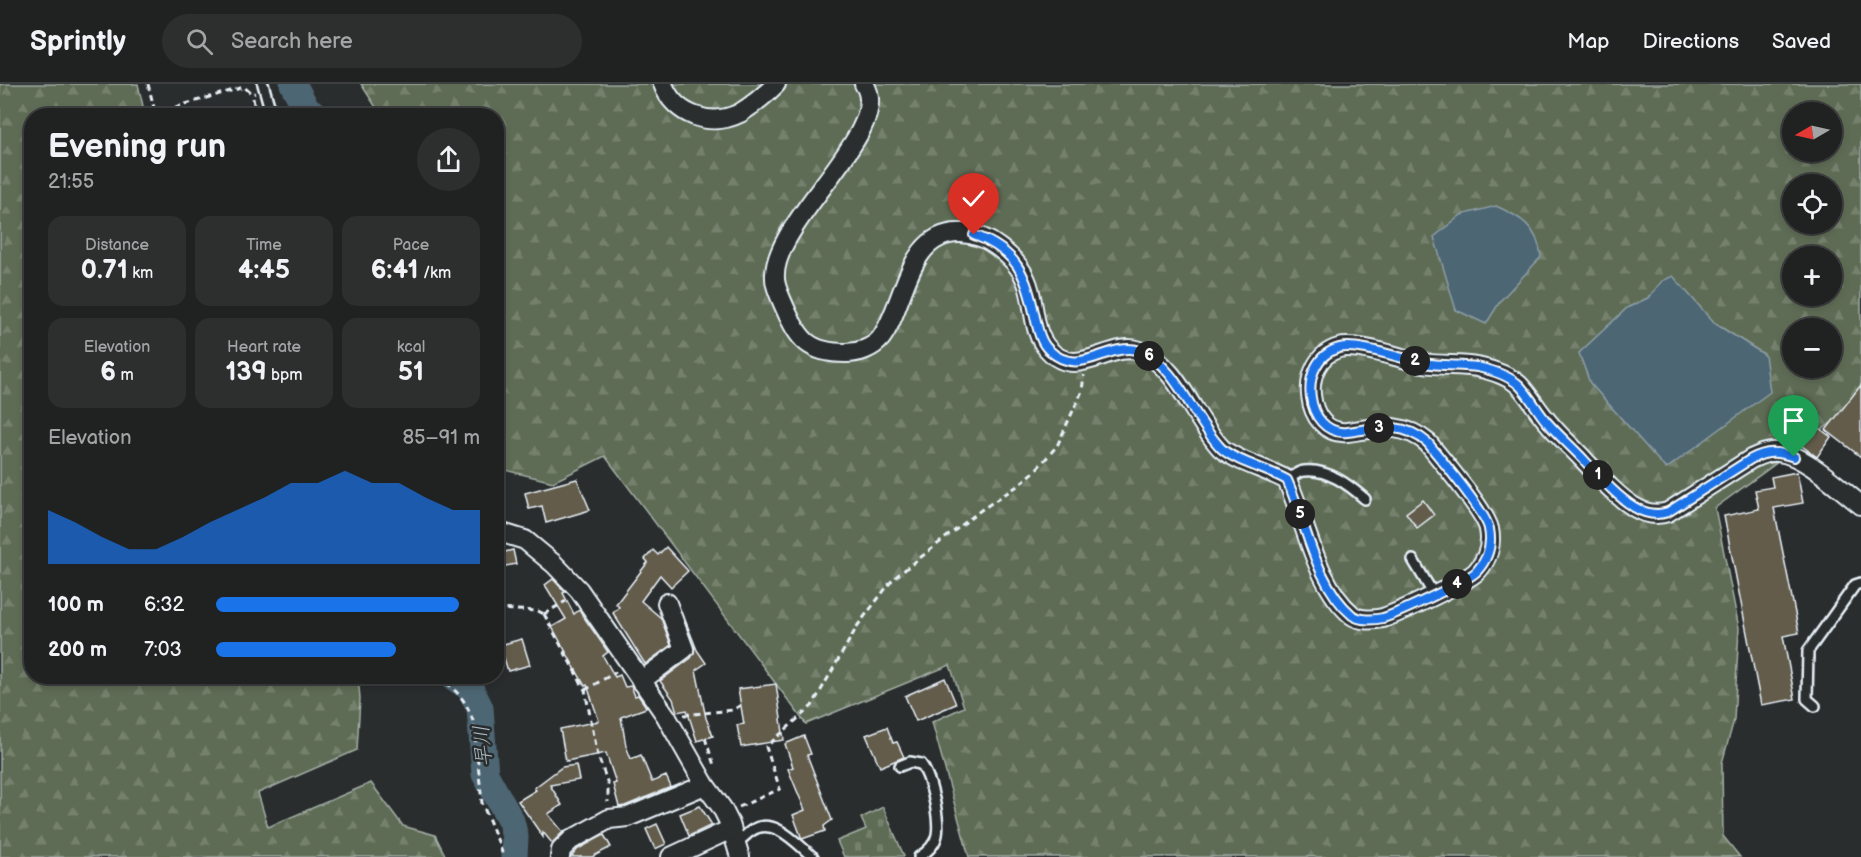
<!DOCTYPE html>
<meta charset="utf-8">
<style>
:root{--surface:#202222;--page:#2d2f2f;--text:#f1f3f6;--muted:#a2a4a5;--line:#3d3f40;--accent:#1a73e8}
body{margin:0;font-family:"Balsamiq Sans","Klee One",sans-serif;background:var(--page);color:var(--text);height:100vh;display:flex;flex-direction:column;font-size:22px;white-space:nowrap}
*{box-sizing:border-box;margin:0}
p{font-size:20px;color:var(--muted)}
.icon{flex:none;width:33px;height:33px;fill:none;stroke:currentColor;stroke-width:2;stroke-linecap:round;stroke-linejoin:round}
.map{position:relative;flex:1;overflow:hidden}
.panel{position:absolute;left:24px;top:24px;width:480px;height:576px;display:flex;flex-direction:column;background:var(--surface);border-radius:24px;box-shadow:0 3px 9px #0003,0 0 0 2px var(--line)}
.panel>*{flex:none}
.needle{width:39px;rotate:261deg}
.buttons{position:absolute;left:1782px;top:18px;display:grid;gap:12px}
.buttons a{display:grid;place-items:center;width:60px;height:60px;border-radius:50%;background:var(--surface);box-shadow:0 3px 9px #0003,0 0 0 2px var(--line);font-size:30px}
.pin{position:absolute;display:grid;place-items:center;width:51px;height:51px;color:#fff;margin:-62px -26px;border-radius:50% 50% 50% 0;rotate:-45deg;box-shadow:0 0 6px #0007}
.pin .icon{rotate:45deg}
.km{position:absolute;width:30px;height:30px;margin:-15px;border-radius:50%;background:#222;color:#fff;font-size:16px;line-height:30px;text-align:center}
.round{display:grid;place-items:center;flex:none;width:63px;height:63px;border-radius:32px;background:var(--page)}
.head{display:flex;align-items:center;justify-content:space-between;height:102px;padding:0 24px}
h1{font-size:33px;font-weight:800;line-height:45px}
.figures{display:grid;grid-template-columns:repeat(3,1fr);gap:9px;height:102px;padding:6px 24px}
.figures div{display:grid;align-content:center;border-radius:15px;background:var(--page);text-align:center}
.figures b{font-size:26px;font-weight:800}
.figures small{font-size:16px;font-weight:400}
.figures p{font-size:16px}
.chart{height:168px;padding:12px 24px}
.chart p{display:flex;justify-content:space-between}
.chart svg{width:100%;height:108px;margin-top:6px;fill:var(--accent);opacity:.7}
ul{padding:0 24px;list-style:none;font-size:20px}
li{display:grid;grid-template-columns:96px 72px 1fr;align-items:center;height:45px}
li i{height:15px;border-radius:8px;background:var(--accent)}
header{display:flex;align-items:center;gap:36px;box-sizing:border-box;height:84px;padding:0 30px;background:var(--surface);border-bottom:2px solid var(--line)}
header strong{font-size:28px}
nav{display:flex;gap:33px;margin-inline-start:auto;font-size:21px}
.search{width:420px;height:54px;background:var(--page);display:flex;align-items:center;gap:15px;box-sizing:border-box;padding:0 21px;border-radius:33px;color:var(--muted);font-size:22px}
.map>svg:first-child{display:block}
.forest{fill:url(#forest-firs);stroke:#a3aea6;stroke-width:1.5;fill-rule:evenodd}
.cemetery{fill:url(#cemetery-stones);stroke:#a3aea6;stroke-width:1.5}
.water{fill:#4e6673;stroke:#8c9ea8;stroke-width:1.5}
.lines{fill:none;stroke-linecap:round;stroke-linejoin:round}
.river{stroke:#4e6673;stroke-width:27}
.building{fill:#645c4c;stroke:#e8f1f8;stroke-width:1.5}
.service-casing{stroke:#e8f1f8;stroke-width:14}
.minor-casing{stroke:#e8f1f8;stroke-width:22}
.path{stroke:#e8f1f8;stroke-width:3;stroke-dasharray:6 4.5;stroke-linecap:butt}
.service{stroke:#2a2d2e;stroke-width:9}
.minor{stroke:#2a2d2e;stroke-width:18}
.route-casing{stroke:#fff;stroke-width:12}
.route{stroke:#1a73e8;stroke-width:8}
.labels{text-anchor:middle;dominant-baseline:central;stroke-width:5;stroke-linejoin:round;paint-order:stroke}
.water-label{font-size:21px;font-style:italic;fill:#aab9c3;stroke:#2a2d2e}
</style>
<header>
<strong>Sprintly</strong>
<div class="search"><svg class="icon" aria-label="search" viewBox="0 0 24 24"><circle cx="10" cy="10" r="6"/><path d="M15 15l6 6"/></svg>Search here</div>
<nav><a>Map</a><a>Directions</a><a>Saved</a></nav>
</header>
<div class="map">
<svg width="1861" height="773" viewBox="0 0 1861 773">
<defs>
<pattern id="forest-firs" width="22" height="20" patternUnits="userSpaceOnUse" patternTransform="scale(1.5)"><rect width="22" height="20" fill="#5e6c54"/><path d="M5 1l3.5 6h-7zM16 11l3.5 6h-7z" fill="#75816d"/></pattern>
<pattern id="cemetery-stones" width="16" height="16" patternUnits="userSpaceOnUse" patternTransform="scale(1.5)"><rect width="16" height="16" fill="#5e6c54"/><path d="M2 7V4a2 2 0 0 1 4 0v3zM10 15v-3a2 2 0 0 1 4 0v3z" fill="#75816d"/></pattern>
</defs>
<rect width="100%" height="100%" fill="#2a2d2e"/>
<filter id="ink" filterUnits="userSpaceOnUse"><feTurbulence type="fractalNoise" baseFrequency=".0167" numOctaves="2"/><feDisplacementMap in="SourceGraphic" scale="12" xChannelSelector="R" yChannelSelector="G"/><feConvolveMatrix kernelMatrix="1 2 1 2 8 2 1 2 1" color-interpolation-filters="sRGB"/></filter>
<g filter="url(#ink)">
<g class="forest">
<polygon points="0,0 138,0 145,31 32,32 32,592 358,593 360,614 357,666 258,709 268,743 371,699 403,742 435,751 446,773 0,773"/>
<path d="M 361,0 L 1861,0 L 1861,317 L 1715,424 L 1739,544 L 1734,636 L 1722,679 L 1723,752 L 1740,773 L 969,773 L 932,638 L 964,623 L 950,581 L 806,640 L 605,372 L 553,398 L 497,384 L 496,32 L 381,31 ZM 1792,28 L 1832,28 L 1832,68 L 1792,68 ZM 1792,100 L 1832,100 L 1832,140 L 1792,140 ZM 1792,172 L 1832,172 L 1832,212 L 1792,212 ZM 1673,193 L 1714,239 L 1765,271 L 1627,224 L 1648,214 ZM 1792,244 L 1832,244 L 1832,284 L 1792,284 Z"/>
</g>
<polygon class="cemetery" points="883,723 904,772 844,773 837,757 866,745 861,734"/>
<g class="water">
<path d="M 1496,122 C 1521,133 1538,143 1541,173 L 1501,216 L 1486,240 L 1456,226 L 1434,153 L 1461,131 Z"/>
<polygon points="1673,192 1714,239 1765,271 1770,308 1666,385 1590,299 1579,269 1627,224 1648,214 1662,197"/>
</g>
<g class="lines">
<g class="river">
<polyline points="293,0 306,24 317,32"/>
<polyline points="452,592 470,604 480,624 485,690 511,737 515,753 514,773"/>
</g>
</g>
<g class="building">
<polygon points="1861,301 1861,373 1826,346"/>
<polygon points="1819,344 1831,353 1817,373 1798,359"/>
<polygon points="1797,388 1803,419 1774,424 1799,549 1783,552 1795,615 1761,621 1724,432 1759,425 1755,406 1773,403 1771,393"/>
<polygon points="577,395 590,426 546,439 542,422 529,425 525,409"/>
<polygon points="1423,416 1434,431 1417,444 1406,429"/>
<polygon points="666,463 688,487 671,503 660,491 641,517 661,534 671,561 645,580 613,529 619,523 616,520 648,478 645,475 653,466 658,471"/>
<polygon points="513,466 516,480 501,483 497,470"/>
<polygon points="553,495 565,508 563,509 574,530 579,526 608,568 603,572 615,593 620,591 625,603 631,602 635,612 638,611 645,621 646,624 621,633 626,662 631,675 641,671 652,698 666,692 671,703 625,722 619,723 613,700 616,699 606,669 566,677 560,645 599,637 587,601 585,602 552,543 566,535 545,501"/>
<polygon points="684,533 697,566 706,579 696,586 706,634 713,652 697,657 687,626 677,628 673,615 660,597 691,574 694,569 695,561"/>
<polygon points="522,555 530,581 508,587 500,561"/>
<polygon points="945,594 956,620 916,637 905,612"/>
<polygon points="776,600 784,656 741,663 737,641 744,640 738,605"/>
<polygon points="887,643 893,659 897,658 904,673 880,683 866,651"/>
<polygon points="804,652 811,670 807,671 832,736 824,742 825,747 802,755 793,731 805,726 788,685 793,683 785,660"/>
<polygon points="576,681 579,696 550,701 562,721 548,730 563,748 552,759 543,748 543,753 518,717 536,706 534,704 562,683"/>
<polygon points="700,722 712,741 689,752 680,730"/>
<polygon points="657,740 666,760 655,765 646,745"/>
<polygon points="604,751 611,763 592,773 571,773 578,765"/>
</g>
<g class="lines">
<defs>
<g id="service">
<polyline points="263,0 272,32"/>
<path d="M 1287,396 C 1292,393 1298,387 1304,387 C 1327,384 1349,401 1365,415"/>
<polyline points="1413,476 1434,511"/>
<polyline points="1815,622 1807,615 1808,567 1855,501 1861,499"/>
<path d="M 900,682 L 910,678 L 921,680 C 931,693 940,735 937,751 C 935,761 927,768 919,773"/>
<path d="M 736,758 C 742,756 745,751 751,747 C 773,731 797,760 813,773"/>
</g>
<g id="minor">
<path d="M 663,0 C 674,31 710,44 740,29 C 753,21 765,11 776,0"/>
<path d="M 864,0 C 897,47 761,145 776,201 C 778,209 782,217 785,224 C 799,256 809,269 846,269 C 859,269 873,264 881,254 C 906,220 907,146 962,149 C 974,150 988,155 998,163 C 1009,171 1021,183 1026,196 C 1036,218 1031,247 1048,265 C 1077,298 1110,256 1140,267 C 1178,281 1194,336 1221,364 C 1234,376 1269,386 1287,396 C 1306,438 1316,501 1352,531 C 1360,537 1374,536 1383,534 C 1398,529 1468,497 1477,487 C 1488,475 1492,460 1489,445 C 1486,428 1441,376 1428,359 C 1402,337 1378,344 1347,348 C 1305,352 1296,276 1339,264 C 1358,259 1402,275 1423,279 C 1441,282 1460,280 1477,283 C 1491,286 1508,291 1519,301 C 1529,311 1537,326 1547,337 C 1558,351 1572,363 1584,376 C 1599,392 1615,411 1634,423 C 1644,429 1656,432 1668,428 L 1751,375 C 1760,371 1768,367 1778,368 C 1804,370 1840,405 1861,421"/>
<polyline points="496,447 525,456 554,480 579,506 666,632 705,701 722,724 730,740 740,773"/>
<polyline points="641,597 684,565 667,519"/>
<polyline points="560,773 561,766 571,756 609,735 628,733 705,701"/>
<polyline points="671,773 731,745"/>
</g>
</defs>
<use href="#service" class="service-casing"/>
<use href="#minor" class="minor-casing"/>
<g class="path">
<polyline points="148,0 156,32"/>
<polyline points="253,14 256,32"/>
<polyline points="155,29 244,3 252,10 255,9"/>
<polyline points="496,525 538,527 544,530"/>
<polyline points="544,530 585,606 598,672 608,700 608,718"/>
<polyline points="544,530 566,517"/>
<path d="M 438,592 C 458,608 466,615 474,640 L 482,719 L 501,765 L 503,773"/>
<polyline points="585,606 616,588"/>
<polyline points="684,631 733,626 741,621"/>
<polyline points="705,654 714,681"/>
<polyline points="739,723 780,705 766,663 812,622 858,541 893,495 981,426 1016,403 1034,388 1057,362 1082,307 1084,291"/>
</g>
<use href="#service" class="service"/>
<use href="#minor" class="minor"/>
</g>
</g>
<g class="lines" filter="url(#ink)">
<defs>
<path id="route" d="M 974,151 C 1017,167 1026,190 1035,233 C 1038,245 1040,258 1049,266 C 1080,296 1109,256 1140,267 C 1176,280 1194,337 1221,364 C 1234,377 1270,386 1287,396 C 1306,438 1315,500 1352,531 C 1360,537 1374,536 1383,534 C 1399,529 1468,497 1477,487 C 1488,475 1492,460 1489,445 C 1486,428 1441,376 1428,359 C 1402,337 1378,344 1347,348 C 1305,352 1295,276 1339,264 C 1358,259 1402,275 1423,279 C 1441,282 1460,281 1477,283 C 1491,286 1508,291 1519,301 C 1529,311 1537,326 1546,337 C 1558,351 1572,363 1584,376 C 1599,392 1615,411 1634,423 C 1644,429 1656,432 1668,428 L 1751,375 C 1767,367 1777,367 1794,373"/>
</defs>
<use href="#route" class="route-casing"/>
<use href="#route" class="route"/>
</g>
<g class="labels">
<g class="water-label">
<text transform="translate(483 662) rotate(-95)">早川</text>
</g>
</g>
</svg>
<div class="buttons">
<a><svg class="needle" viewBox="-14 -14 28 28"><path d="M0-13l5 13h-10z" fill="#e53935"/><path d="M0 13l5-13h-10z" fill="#a2a4a5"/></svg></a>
<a><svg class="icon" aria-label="locate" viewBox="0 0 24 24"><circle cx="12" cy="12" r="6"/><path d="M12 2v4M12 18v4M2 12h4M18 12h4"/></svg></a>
<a>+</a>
<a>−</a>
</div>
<div class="pin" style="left:1794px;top:373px;background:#1e9e55"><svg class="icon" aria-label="arrive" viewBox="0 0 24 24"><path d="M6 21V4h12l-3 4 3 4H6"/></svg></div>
<div class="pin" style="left:974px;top:151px;background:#d93025"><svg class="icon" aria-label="check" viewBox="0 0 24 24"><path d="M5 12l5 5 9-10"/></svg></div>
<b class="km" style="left:1598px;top:391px">1</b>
<b class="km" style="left:1415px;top:277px">2</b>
<b class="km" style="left:1379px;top:344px">3</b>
<b class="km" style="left:1457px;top:500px">4</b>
<b class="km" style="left:1300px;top:430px">5</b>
<b class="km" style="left:1149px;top:272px">6</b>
<section class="panel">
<div class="head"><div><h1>Evening run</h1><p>21:55</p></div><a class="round"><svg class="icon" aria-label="share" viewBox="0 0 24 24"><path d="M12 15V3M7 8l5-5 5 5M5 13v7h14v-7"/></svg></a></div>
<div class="figures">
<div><p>Distance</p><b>0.71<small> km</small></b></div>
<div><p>Time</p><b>4:45</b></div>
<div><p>Pace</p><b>6:41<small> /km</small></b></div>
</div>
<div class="figures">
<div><p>Elevation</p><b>6<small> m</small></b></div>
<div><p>Heart rate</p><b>139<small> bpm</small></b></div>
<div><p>kcal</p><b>51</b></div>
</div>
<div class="chart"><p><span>Elevation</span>85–91 m</p>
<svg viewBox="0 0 160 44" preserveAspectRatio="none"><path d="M0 44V22L10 27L20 33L30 38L40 38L50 33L60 27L70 22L80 17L90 11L100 11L110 6L120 11L130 11L140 17L150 22L160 22V44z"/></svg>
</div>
<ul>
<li><b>100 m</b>6:32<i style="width:92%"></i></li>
<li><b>200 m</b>7:03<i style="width:68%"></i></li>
</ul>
</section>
</div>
